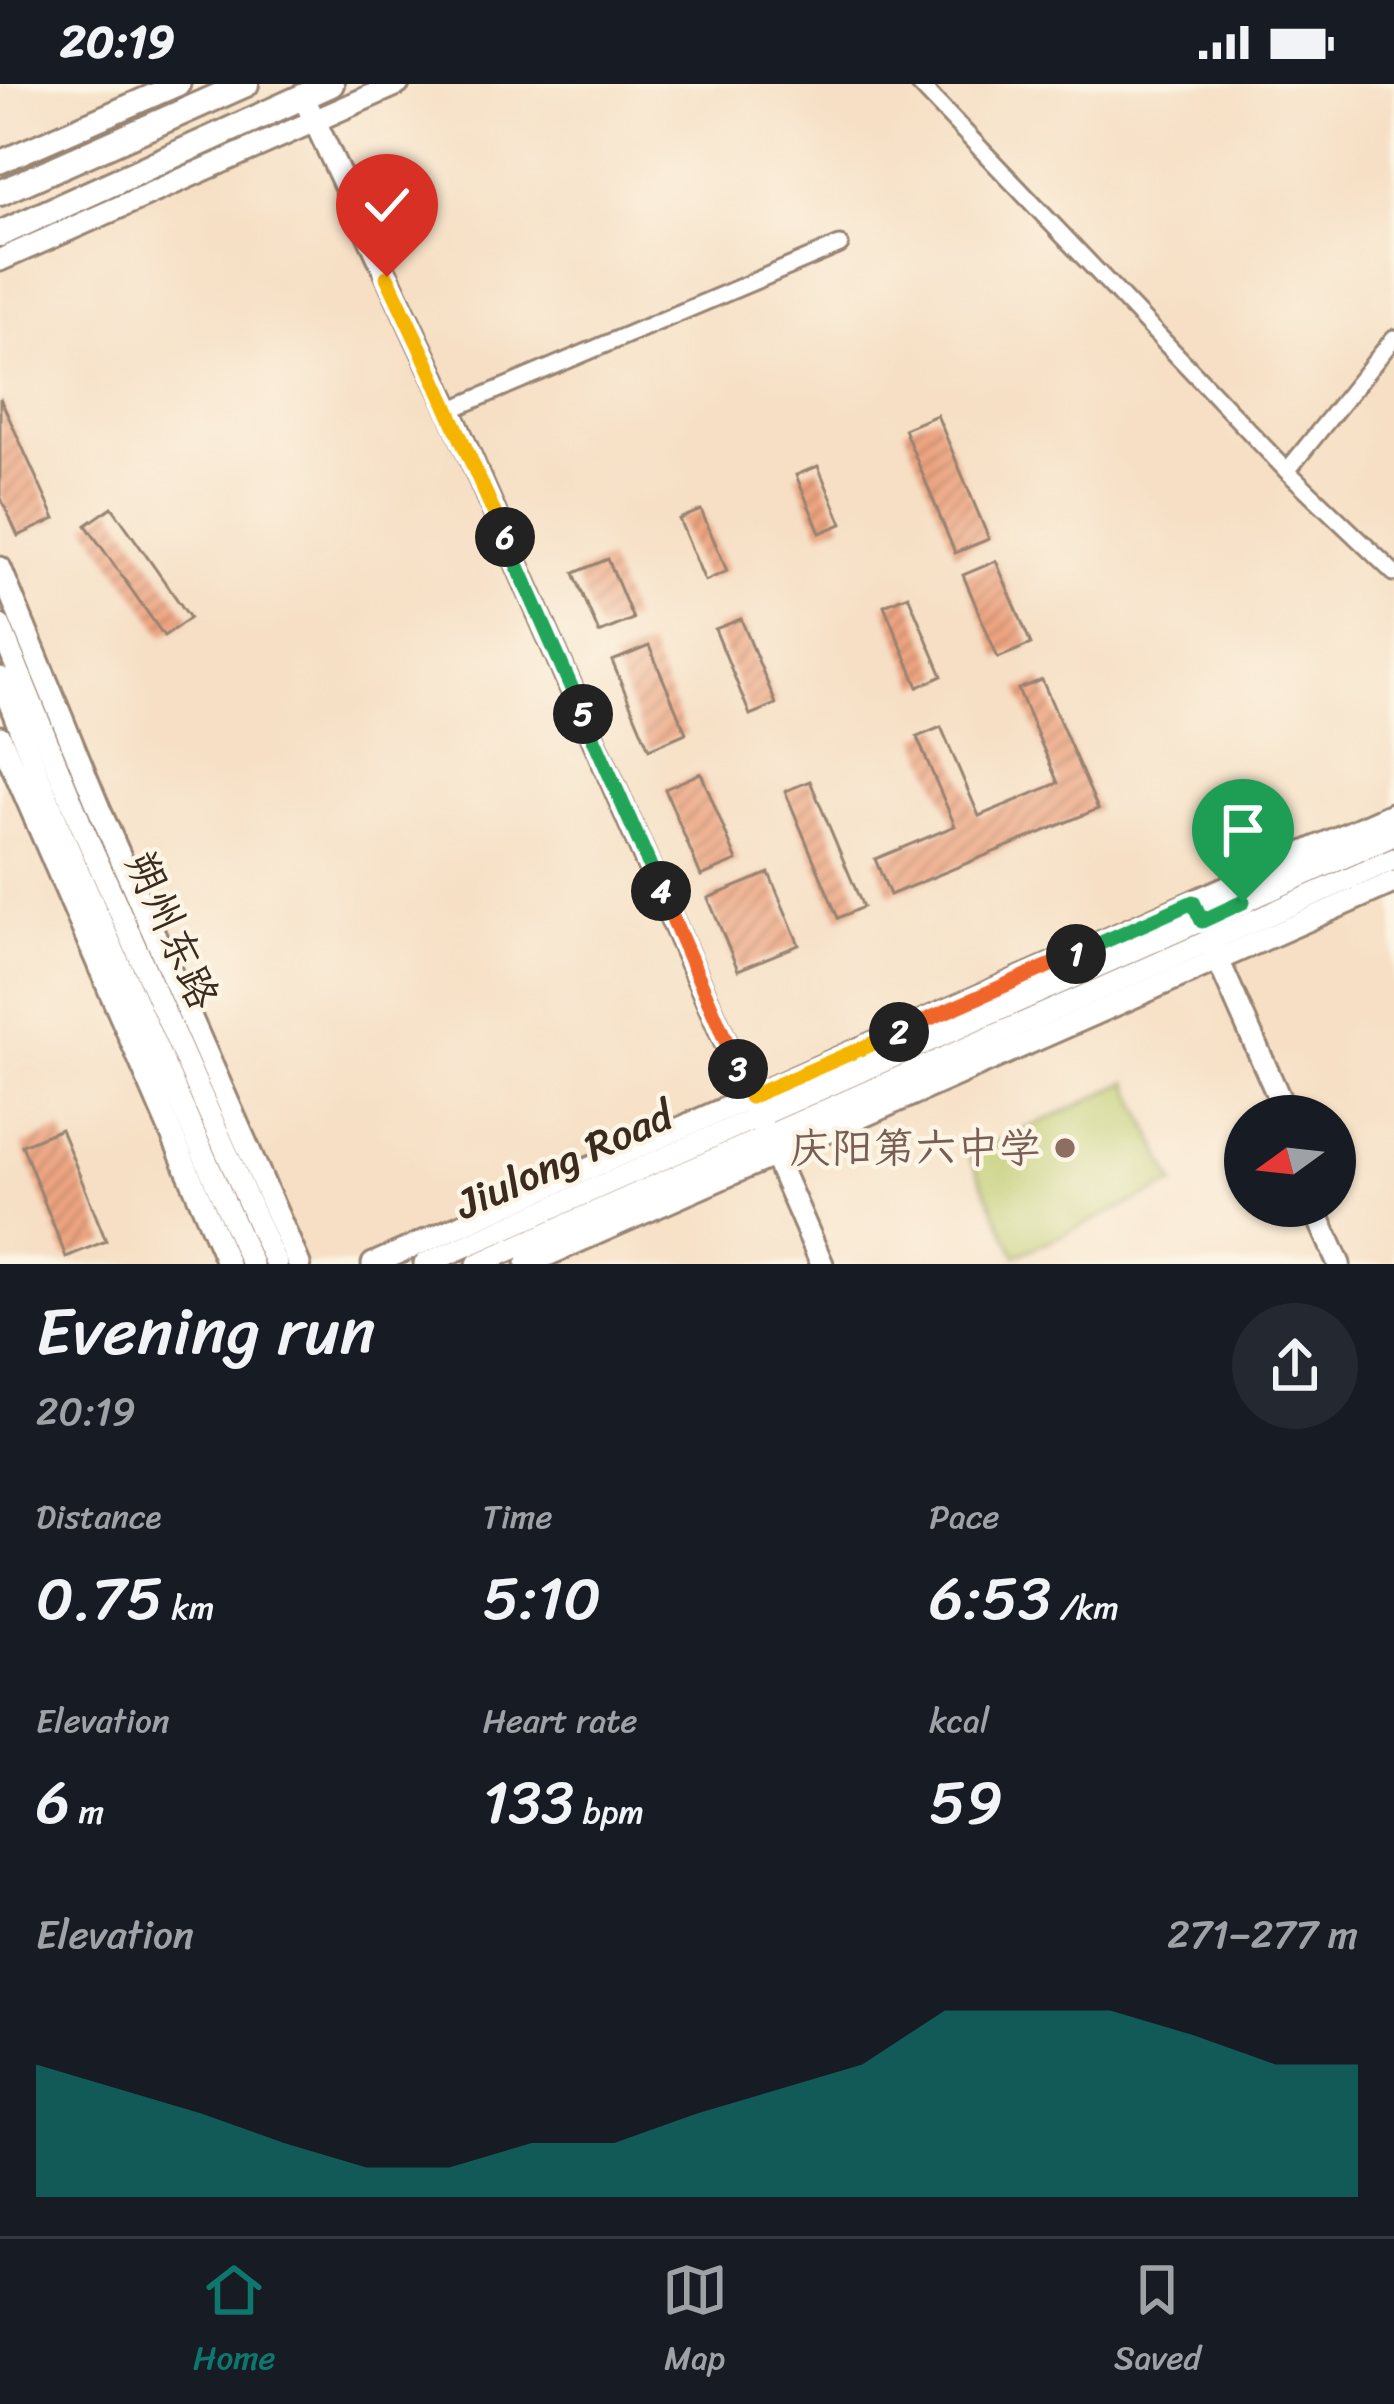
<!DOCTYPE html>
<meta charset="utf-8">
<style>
:root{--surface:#171b24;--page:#242831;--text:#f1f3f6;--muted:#9ea1a6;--line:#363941;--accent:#0f766e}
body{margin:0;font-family:Sriracha,"LXGW WenKai TC",sans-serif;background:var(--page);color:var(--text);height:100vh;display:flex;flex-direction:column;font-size:45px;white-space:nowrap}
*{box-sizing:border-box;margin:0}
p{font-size:39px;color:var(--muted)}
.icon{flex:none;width:66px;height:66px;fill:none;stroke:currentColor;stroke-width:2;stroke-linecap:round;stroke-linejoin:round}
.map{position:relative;height:1180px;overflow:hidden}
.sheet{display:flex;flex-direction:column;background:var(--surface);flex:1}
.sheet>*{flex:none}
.needle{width:78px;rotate:255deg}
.controls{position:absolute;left:1224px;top:1011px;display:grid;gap:24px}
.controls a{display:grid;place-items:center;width:132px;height:132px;border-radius:50%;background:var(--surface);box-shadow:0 3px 9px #0004;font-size:60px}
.pin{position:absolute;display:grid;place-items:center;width:102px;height:102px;color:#fff;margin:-123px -51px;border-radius:50% 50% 50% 0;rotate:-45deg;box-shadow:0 0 12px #0007}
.pin .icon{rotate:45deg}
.km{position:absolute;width:60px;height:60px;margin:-30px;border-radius:50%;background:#222;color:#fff;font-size:33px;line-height:60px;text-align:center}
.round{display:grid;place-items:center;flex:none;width:126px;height:126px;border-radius:63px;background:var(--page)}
.headline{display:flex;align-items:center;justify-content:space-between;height:204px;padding:0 36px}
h1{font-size:66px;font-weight:600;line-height:90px}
.metrics{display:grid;grid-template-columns:repeat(3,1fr);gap:18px;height:204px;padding:12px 36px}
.metrics div{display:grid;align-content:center}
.metrics b{font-size:60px;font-weight:600}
.metrics small{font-size:33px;font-weight:400}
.metrics p{font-size:33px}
.chart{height:336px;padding:24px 36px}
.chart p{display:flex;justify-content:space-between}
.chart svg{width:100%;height:216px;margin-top:12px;fill:var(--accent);opacity:.7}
.status{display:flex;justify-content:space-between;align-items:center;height:84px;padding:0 60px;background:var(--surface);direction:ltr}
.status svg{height:33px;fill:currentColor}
.tab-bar{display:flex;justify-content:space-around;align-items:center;height:168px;border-top:3px solid var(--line);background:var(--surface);font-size:33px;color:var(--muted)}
.tab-bar a{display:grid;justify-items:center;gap:6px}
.tab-bar .on{color:var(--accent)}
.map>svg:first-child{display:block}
.garden{fill:#bcca6c;stroke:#7c7a45;stroke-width:3}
.building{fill:url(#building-hatch)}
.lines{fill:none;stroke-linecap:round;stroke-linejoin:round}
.street-casing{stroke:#988471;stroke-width:21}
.secondary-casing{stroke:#988471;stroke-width:27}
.primary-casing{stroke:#988471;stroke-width:30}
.street{stroke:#fff;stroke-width:15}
.secondary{stroke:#fff;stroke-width:21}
.primary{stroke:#fff;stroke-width:24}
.split-1-casing{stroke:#fff;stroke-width:24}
.split-2-casing{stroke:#fff;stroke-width:24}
.split-3-casing{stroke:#fff;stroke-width:24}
.split-4-casing{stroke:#fff;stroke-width:24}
.split-5-casing{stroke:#fff;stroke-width:24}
.split-6-casing{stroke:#fff;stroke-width:24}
.split-7-casing{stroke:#fff;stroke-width:24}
.split-8-casing{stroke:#fff;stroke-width:24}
.split-1{stroke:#22a559;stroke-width:15}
.split-2{stroke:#f0652b;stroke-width:15}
.split-3{stroke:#f5b400;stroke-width:15}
.split-4{stroke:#f0652b;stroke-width:15}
.split-5{stroke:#22a559;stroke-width:15}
.split-6{stroke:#22a559;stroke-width:15}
.split-7{stroke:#f5b400;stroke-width:15}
.split-8{stroke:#f5b400;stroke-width:15}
.education-dot{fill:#8d6e63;stroke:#fcf5e5;stroke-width:4.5}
.labels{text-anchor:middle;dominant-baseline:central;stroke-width:9;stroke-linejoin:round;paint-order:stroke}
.street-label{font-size:42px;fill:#3b2a1e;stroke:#fcf5e5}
.education-label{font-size:42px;fill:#785e54;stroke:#fcf5e5;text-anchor:end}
</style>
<div class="status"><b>20:19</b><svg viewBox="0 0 49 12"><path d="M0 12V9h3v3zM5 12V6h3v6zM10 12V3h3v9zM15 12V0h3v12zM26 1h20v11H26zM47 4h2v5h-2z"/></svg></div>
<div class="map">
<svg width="1394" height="1180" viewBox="0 0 1394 1180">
<defs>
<pattern id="building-hatch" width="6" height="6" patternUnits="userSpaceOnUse" patternTransform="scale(3)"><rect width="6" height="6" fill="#eda481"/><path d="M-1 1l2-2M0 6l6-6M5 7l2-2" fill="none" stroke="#c18669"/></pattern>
</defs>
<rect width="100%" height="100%" fill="#fcf5e5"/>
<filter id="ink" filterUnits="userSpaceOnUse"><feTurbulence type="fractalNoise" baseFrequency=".00833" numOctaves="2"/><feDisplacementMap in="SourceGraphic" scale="24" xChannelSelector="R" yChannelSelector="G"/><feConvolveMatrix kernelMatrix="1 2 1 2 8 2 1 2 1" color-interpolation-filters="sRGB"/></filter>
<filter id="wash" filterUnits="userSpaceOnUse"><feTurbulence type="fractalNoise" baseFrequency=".004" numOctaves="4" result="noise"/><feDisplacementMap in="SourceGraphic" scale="48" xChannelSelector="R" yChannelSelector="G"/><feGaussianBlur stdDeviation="2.7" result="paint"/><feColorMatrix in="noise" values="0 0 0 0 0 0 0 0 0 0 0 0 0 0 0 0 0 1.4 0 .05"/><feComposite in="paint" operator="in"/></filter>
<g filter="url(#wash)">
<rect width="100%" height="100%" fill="#f6dfc4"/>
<polygon class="garden" points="1128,998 1174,1100 1016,1172 969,1071"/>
<g id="blocks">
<g class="building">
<polygon points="0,314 55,435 18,452 0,412"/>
<polygon points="937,331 989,455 955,469 904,345"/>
<polygon points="818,382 842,440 820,449 796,391"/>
<polygon points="112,423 190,534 164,552 86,441"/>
<polygon points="701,426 727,487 705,497 679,435"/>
<polygon points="608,475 633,535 599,549 574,489"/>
<polygon points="996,477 1031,560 998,574 963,491"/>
<polygon points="908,511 942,592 918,603 884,521"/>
<polygon points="741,535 776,620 750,631 715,545"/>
<polygon points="649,562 686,649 649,665 612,577"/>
<polygon points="1042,596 1098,725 890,811 875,775 955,742 917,653 941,643 979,732 1058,699 1018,605"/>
<polygon points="701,689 737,777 701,792 665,705"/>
<polygon points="810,697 863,823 838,834 785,707"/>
<polygon points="769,789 799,861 738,886 708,814"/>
<polygon points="61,1045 106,1157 66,1173 22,1061"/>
</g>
</g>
</g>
<g filter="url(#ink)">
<use href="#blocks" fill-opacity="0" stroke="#988471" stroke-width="3"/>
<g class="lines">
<defs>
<g id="street">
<polyline points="919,0 1287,387 1394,489"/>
<polyline points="450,326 840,161"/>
<polyline points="1287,387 1394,254"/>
</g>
<g id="secondary">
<polyline points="303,12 450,326 822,1180"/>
<polyline points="0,78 179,0"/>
<polyline points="0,176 398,0"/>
<polyline points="0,484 99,725 299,1180"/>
<polyline points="0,542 80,738 276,1180"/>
<polyline points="0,594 60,746 252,1180"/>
<polyline points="0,653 228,1180"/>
<polyline points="1212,862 1287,1032"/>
<polyline points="1313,1122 1339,1180"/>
<polyline points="373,1180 1394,729"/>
<polyline points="425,1180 1394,751"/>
<polyline points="478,1180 1394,775"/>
<polyline points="527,1180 1394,798"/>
</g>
<g id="primary">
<polyline points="0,109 246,0"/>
<polyline points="0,150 331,0"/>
</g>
</defs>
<use href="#street" class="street-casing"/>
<use href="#secondary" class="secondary-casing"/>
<use href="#primary" class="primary-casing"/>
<use href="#street" class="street"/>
<use href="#secondary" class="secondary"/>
<use href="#primary" class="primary"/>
</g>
</g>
<g class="lines" filter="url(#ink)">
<defs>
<polyline id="split-1" points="1076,870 1193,818 1202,837 1243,818"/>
<polyline id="split-2" points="899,948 1076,870"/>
<polyline id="split-3" points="738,985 750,1013 899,948"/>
<polyline id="split-4" points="661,807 738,985"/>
<polyline id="split-5" points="583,630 661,807"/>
<polyline id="split-6" points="505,453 583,630"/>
<polyline id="split-7" points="426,276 505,453"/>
<polyline id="split-8" points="387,193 426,276"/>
</defs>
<use href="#split-1" class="split-1-casing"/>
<use href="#split-2" class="split-2-casing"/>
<use href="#split-3" class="split-3-casing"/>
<use href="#split-4" class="split-4-casing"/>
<use href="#split-5" class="split-5-casing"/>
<use href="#split-6" class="split-6-casing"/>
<use href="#split-7" class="split-7-casing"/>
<use href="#split-8" class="split-8-casing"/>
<use href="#split-1" class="split-1"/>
<use href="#split-2" class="split-2"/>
<use href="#split-3" class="split-3"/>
<use href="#split-4" class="split-4"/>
<use href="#split-5" class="split-5"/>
<use href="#split-6" class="split-6"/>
<use href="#split-7" class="split-7"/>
<use href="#split-8" class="split-8"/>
</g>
<circle class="education-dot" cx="1065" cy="1064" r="12"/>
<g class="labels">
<g class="street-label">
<text transform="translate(172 846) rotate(66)">朔州东路</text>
<text transform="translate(564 1076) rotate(-24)">Jiulong Road</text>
</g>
<g class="education-label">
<text x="1041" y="1064">庆阳第六中学</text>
</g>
</g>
</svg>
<div class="controls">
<a><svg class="needle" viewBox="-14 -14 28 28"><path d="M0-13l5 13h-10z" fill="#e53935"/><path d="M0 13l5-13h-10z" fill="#9ea1a6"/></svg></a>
</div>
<div class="pin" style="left:1243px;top:818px;background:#1e9e55"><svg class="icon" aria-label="arrive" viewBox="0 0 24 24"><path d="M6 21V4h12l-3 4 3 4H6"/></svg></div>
<div class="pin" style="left:387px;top:193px;background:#d93025"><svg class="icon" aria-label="check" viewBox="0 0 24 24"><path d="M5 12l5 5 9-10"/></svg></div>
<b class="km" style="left:1076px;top:870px">1</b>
<b class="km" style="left:899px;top:948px">2</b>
<b class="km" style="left:738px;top:985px">3</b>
<b class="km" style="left:661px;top:807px">4</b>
<b class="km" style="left:583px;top:630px">5</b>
<b class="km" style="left:505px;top:453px">6</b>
</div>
<section class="sheet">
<div class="headline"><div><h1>Evening run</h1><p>20:19</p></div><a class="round"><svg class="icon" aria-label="share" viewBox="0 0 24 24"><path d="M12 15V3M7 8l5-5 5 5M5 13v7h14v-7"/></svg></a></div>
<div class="metrics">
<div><p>Distance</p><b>0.75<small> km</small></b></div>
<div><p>Time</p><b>5:10</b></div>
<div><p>Pace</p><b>6:53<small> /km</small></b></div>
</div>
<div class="metrics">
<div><p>Elevation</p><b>6<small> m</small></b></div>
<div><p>Heart rate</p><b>133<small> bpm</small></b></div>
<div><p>kcal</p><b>59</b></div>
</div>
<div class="chart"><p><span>Elevation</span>271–277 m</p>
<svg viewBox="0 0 160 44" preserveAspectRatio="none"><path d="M0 44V17L10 22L20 27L30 33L40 38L50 38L60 33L70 33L80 27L90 22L100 17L110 6L120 6L130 6L140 11L150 17L160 17V44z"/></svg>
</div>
</section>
<nav class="tab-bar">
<a class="on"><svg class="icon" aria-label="home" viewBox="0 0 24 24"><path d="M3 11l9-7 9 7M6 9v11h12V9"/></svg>Home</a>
<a><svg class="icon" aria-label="map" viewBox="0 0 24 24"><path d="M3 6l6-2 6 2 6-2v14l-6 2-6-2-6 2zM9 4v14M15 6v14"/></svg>Map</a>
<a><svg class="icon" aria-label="saved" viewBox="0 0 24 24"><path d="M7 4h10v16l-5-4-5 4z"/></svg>Saved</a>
</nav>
